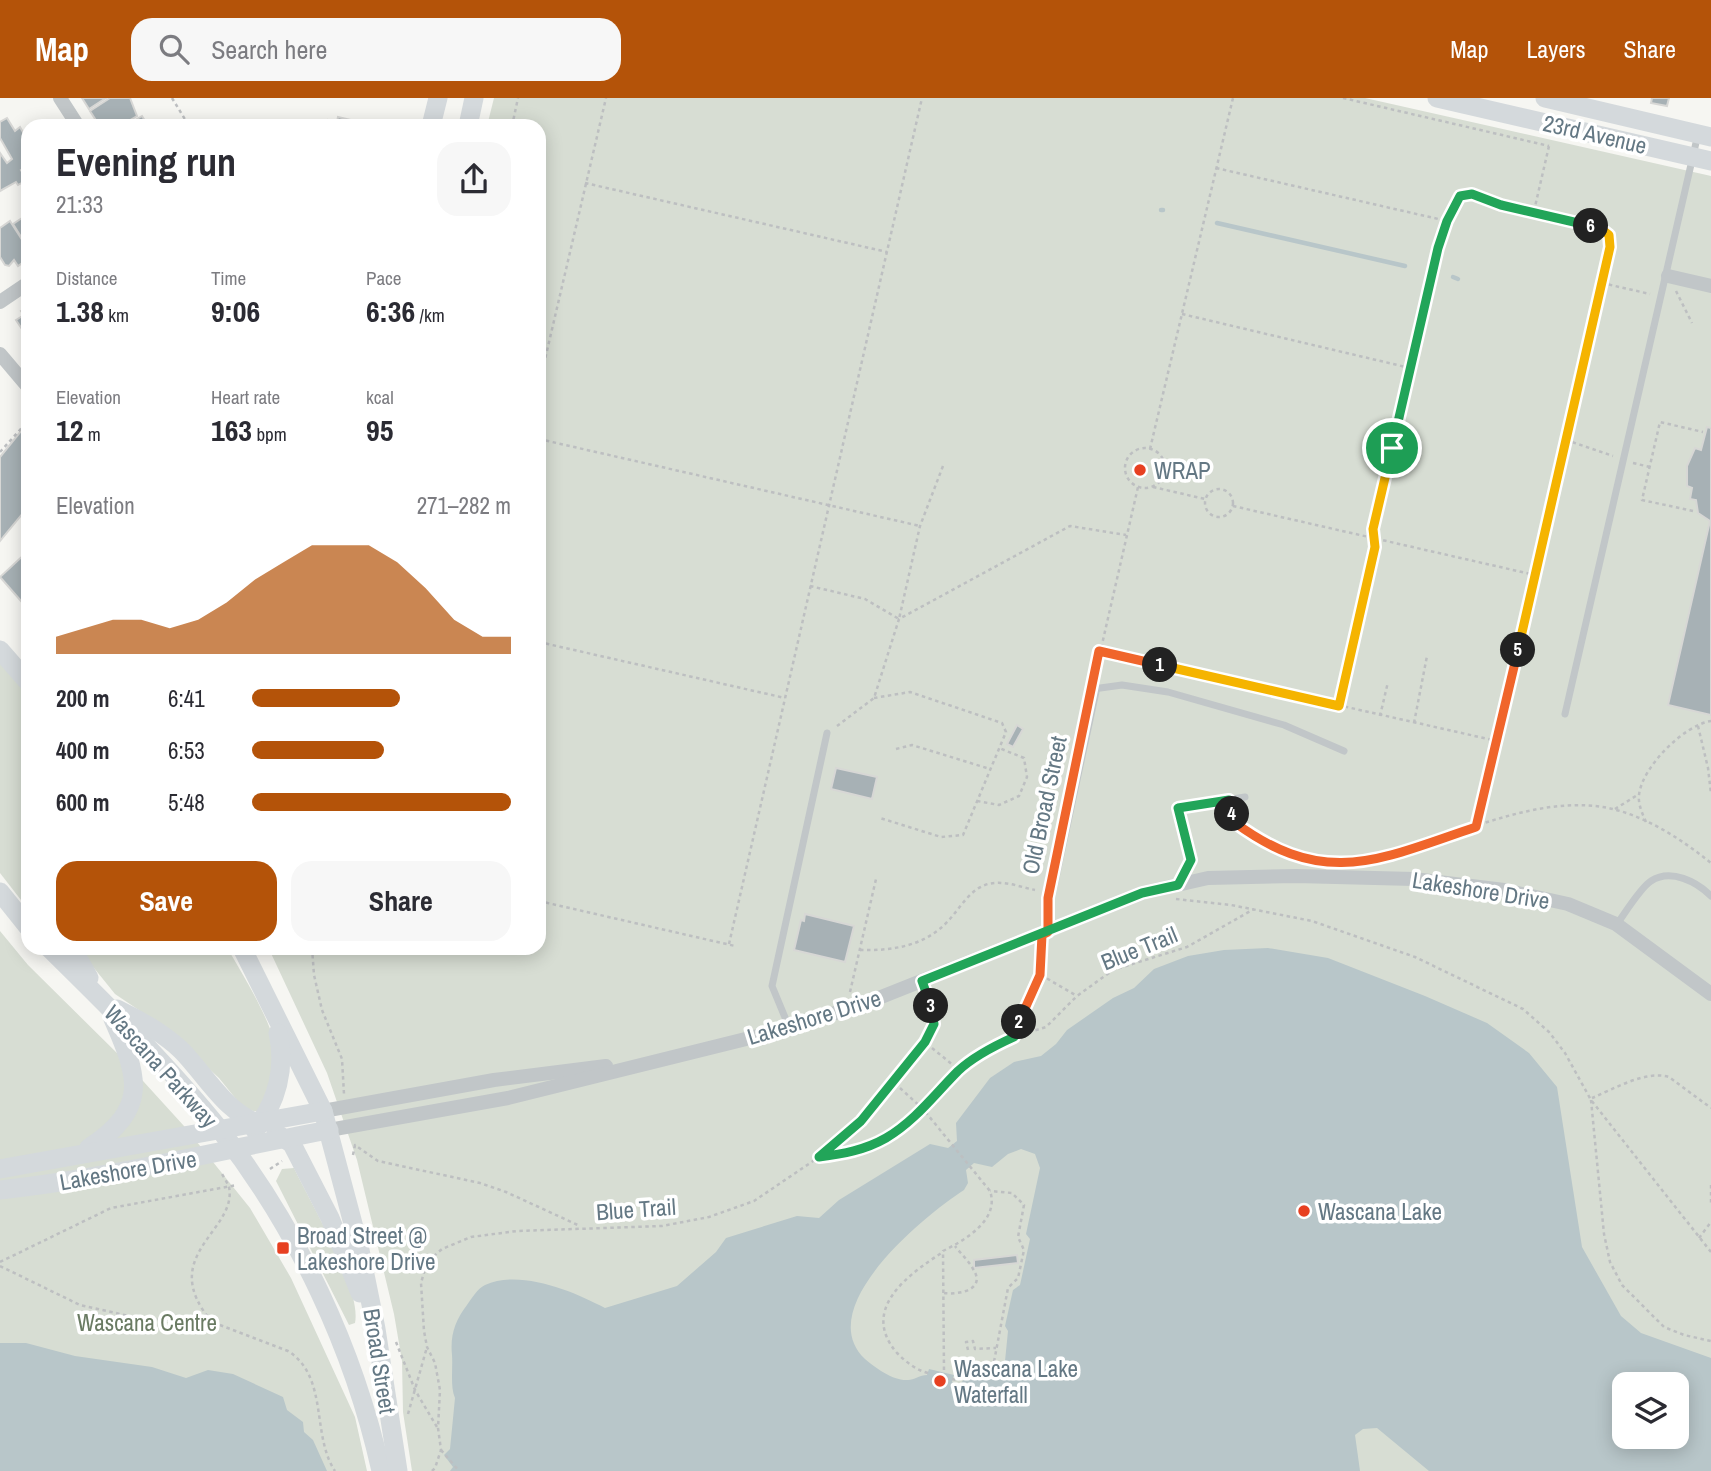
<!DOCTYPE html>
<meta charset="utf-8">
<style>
:root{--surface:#fff;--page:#f7f7f7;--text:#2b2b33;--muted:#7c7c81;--accent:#b45309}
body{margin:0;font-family:"Archivo Narrow",sans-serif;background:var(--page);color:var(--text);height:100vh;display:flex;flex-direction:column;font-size:26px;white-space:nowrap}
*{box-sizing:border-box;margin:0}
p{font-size:23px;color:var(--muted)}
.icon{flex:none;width:38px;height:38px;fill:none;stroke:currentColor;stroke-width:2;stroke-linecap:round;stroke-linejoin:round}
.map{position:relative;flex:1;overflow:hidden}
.panel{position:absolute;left:21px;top:21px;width:525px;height:836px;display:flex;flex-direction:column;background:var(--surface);border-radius:21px;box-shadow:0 4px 18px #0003}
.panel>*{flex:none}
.buttons{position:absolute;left:1612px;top:1274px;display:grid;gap:14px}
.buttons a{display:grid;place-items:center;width:77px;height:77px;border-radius:14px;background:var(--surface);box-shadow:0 4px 18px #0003;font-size:35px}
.pin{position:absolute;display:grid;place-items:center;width:60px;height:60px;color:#fff;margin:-30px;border:4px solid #fff;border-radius:50%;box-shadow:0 2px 7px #0007}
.km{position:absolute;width:35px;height:35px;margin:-18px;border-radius:50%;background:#222;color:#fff;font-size:19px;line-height:35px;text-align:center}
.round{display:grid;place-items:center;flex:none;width:74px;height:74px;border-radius:21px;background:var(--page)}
.headline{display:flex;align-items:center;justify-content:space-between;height:119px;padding:0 35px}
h1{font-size:38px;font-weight:700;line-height:52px}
.stats{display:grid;grid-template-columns:repeat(3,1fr);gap:10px;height:119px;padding:7px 35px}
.stats div{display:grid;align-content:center}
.stats b{font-size:30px;font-weight:700}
.stats small{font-size:19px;font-weight:400}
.stats p{font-size:19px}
.chart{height:196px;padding:14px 35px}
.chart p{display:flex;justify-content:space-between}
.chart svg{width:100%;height:126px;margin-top:7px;fill:var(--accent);opacity:.7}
.action{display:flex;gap:14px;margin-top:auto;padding:14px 35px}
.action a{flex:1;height:80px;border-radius:21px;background:var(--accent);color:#fff;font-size:28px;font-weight:700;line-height:80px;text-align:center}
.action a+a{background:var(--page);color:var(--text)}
ul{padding:0 35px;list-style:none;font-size:23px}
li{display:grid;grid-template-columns:112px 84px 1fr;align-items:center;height:52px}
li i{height:18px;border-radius:9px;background:var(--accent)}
header{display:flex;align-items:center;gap:42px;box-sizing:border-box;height:98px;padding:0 35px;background:var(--accent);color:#fff}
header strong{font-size:33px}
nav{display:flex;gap:38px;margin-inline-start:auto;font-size:24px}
.search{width:490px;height:63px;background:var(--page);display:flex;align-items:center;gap:18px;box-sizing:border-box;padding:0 24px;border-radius:21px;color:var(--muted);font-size:26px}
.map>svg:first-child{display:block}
.green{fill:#d7ddd3;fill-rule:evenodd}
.water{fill:#b8c6c9;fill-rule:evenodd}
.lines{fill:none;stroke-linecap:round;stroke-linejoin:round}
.stream{stroke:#b8c6c9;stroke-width:4.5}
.building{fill:#a7b1b5;stroke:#d7d7d5;stroke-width:2}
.path{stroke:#bdbfc1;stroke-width:2.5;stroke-dasharray:3.5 3.5;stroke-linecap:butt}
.lane{stroke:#c1c6c8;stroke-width:7}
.street{stroke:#c1c6c8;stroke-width:14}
.secondary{stroke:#d4d9dc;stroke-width:19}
.split-1-casing{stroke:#fff;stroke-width:14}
.split-2-casing{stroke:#fff;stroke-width:14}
.split-3-casing{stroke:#fff;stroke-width:14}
.split-4-casing{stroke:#fff;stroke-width:14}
.split-5-casing{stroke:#fff;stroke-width:14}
.split-6-casing{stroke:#fff;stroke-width:14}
.split-7-casing{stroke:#fff;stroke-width:14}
.split-1{stroke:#f5b400;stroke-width:9}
.split-2{stroke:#f0652b;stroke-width:9}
.split-3{stroke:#22a559;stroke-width:9}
.split-4{stroke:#22a559;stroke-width:9}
.split-5{stroke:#f0652b;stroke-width:9}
.split-6{stroke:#f5b400;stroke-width:9}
.split-7{stroke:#22a559;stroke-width:9}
.poi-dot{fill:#e74021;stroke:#fff;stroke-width:2.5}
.labels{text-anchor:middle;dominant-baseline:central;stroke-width:7;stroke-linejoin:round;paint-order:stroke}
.street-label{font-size:23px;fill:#647884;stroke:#fff}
.poi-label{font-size:23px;fill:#647884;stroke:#fff;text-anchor:start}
.park-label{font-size:23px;fill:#6a7b63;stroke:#fff}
</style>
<header>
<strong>Map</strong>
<div class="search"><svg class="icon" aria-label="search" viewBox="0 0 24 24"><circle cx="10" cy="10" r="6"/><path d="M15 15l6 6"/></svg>Search here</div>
<nav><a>Map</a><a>Layers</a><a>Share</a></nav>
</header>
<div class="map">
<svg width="1711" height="1373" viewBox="0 0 1711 1373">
<rect width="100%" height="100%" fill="#f6f6f2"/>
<g class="green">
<path d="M 494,0 L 1365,0 L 1711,78 L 1711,1373 L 412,1373 L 403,1314 L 402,1263 L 394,1216 L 357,1062 L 327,975 L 269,851 L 539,850 L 539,28 L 487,28 ZM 1624,1286 L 1676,1286 L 1676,1339 L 1624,1339 Z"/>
<polygon points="0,564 28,597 28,811 0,775"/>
<polygon points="0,833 28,867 123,961 184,1028 250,1110 291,1180 355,1319 367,1373 0,1373"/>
<path d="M 84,851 L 228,851 C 243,878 281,936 277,967 C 276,982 265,1000 259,1014 L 244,1011 L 219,980 L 164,929 L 115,896 L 90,865 Z"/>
<path d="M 294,1070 C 310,1104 362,1191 355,1225 L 349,1227 L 276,1083 L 282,1071 Z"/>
</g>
<g class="water">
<path d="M 1268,850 L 1328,860 L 1425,898 L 1487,925 L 1529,955 L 1557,989 L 1582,1149 L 1621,1218 L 1641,1235 L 1711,1260 L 1711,1373 L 1429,1373 L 1377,1330 L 1363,1331 L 1355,1337 L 1360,1373 L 450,1373 L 453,1369 L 444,1357 L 450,1351 L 455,1300 C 450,1289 453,1270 452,1257 C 450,1237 455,1223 467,1207 C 472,1200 477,1191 485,1187 C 520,1171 573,1193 605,1210 L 677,1188 L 716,1154 L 726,1140 L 797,1118 L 819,1120 L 839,1102 L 930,1046 L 948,1050 L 957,1043 L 956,1025 L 990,980 L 1014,964 L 1041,958 L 1056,946 L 1067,932 L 1113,900 L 1134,890 L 1154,871 L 1188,858 L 1224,852 ZM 1021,1051 L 1035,1056 L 1040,1070 L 1026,1136 L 1030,1141 L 1020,1187 L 1013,1192 L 1005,1228 L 1008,1233 L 1004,1273 L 981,1281 L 979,1277 C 975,1279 969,1278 966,1280 C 960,1284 961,1290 952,1284 L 954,1277 L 929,1271 L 927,1277 C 920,1277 914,1282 908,1282 C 893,1283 876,1270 865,1261 C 811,1210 925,1117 964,1092 L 968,1085 L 966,1072 L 974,1065 L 992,1069 L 1008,1056 ZM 1624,1286 L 1676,1286 L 1676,1339 L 1624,1339 Z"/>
<polygon points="0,1245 26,1245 75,1258 152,1269 186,1280 208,1272 233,1276 283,1299 287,1312 303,1324 304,1334 313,1342 327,1373 0,1373"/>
</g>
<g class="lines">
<g class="stream">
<polyline points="1161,112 1163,112"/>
<polyline points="1217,125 1405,168"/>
<polyline points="1453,179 1458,181"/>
</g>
</g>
<g class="building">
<polygon points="82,0 106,0 89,11"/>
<polygon points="110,0 130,0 137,18 120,28 99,27 90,13"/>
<polygon points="1652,0 1669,0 1667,8 1651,5"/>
<polygon points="142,18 148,28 125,28"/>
<polygon points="338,19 376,28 327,28 328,22 337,24"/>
<polygon points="7,20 15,33 20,29 28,43 28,68 21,72 27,82 18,87 16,84 0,93 0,55 7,65 12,61 0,40 0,24"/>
<polygon points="28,116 28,150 13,126"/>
<polygon points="10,123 28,151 28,161 18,168 14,162 9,168 5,167 0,159 0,130"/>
<polygon points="28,209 28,237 26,237 16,222 24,217 21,213"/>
<polygon points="1707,329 1711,330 1711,617 1668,607 1710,423 1698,415 1696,402 1690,401 1692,390 1687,388 1687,368 1695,350 1701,352"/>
<polygon points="21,333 28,339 28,409 0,443 0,359"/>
<polygon points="28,453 28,511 0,479"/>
<polygon points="1017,627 1023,631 1013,649 1007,646"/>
<polygon points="836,670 877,679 872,701 831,691"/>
<polygon points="805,816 854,828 845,864 794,852 801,822 804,823"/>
<polygon points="1017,1157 1018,1165 974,1170 974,1162"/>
</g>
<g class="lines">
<g class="path">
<polyline points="172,0 189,28"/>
<polyline points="1343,0 1549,48"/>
<polyline points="512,28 518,0"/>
<polyline points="1216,70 1447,123"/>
<polyline points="585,85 887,154"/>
<polyline points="1534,113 1549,48"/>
<polyline points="1602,185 1650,196"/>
<polyline points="1676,193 1692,225"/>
<polyline points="1182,216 1410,270"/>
<polyline points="539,287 606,0"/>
<polyline points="539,341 920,428"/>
<polyline points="1566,342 1613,358"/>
<circle cx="1145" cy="370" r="20"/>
<polyline points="1150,351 1233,0"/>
<polyline points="0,354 28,323"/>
<polyline points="1633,365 1650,369"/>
<polyline points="1153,389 1205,401"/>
<circle cx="1219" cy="405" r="14"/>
<polyline points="1233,408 1535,477"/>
<polyline points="1693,413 1642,402 1660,324 1703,334"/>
<polyline points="810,488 865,501 899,521 920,428 943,368"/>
<polyline points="539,544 785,600"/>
<polyline points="1099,553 1497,643"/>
<polyline points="1095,577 1138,389"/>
<polyline points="874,600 910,594 1002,625 1006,634 963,737 941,739 880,720"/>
<polyline points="1339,608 1375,449 1373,431 1438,150 1447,123 1460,98 1465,95 1501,107 1600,130 1609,137 1610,149 1477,729"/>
<polyline points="1380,618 1388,584"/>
<polyline points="1414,625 1427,558"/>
<polyline points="837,628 874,600 899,521 1070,428 1126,437"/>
<polyline points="1698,628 1708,670 1711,696"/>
<polyline points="896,651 912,647 990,671"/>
<polyline points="977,703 999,707 1019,698 1027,679 1024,660 999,650"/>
<polyline points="1615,711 1639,696"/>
<path d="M 1231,712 C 1239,742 1286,758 1314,763"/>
<path d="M 1646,724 C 1642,715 1638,706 1639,697 C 1642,669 1684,627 1711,623"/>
<path d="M 1366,764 C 1439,746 1527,697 1603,709 C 1643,716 1680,740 1711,765"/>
<polyline points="1176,801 1231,807 1312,823 1415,859 1523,911 1549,934 1565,955 1591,1002 1711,1154"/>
<polyline points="539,803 735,848"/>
<polyline points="729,846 922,0"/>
<polyline points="312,850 314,877 322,912 342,961 344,996"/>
<path d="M 860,852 C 892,853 926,848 949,822 C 961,809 970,791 988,786 C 1004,782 1020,789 1035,792"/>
<polyline points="1041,877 1077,898"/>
<polyline points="850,894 876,781"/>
<polyline points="1014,939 1040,877 1042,850"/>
<polyline points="932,950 959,972"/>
<path d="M 900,990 L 923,1011 L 990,1093 C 1000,1122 965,1142 943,1153 L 944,1274"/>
<path d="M 1592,1000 C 1614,991 1645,972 1669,979 L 1711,1010"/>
<polyline points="1591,1002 1604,1136 1610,1164 1622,1187 1664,1229 1684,1237 1711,1243"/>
<polyline points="353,1057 355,1047 378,1063 480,1085 506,1094 580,1128"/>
<polyline points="821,1057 854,1030"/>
<polyline points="270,1071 282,1063"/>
<polyline points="1711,1087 1711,1107"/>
<polyline points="1699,1140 1711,1124"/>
<polyline points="0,1164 111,1110 237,1087"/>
<path d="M 0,1168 L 80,1207 L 138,1220 L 212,1224 L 288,1253 C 329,1279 311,1337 335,1373"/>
<path d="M 944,1195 C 958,1197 987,1192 973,1171 C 969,1163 961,1156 955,1148"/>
<path d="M 212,1224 C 155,1157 238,1133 229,1089 C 227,1084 223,1078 221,1074"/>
<polyline points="396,1244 415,1292 437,1329"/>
<polyline points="968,1252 966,1244 973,1243 975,1251 996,1250"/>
<path d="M 928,1275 C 916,1272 906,1264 897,1255 C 859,1211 909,1176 943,1154"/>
<polyline points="952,1281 957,1282 993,1269 1008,1190 1018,1180 1024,1152 1018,1139 1024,1107 1012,1095 990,1093"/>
<polyline points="408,1316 427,1249"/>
<polyline points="441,1352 459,1373"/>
<polyline points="432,1373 435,1370 441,1352 438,1330 440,1292 435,1265 427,1249 424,1233 421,1185 427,1164 442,1151 471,1139 517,1133 662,1128 709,1119 754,1103 819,1059 860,1052 888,1039 923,1011 959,972 980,956 1014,939 1046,929 1077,898 1113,872 1187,849 1254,811"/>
</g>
<g class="lane">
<polyline points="1093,591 1122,587 1168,594 1284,627 1344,653"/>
<polyline points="1565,616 1698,36"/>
<polyline points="1179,786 1191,762 1178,710 1245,699"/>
<path d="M 1617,826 C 1625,815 1641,789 1651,783 C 1671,770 1697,784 1711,798"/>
<polyline points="789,929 772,888 827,635"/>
<polyline points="861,1023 931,935 934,916 922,883"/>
</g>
<g class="street">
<polyline points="60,0 78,28"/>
<polyline points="1668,178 1711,188"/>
<polyline points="0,204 28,185"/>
<polyline points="0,256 28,289"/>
<polyline points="1048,834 1048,800 1093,591"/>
<polyline points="323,1013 494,982 606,968"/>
<polyline points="329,1032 508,1000 774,934 861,907 1142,795 1208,780 1296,778 1414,781 1504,792 1568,806 1616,826 1711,896"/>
</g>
<g class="secondary">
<polyline points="1437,0 1711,63"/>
<polyline points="1545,0 1711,39"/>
<polyline points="431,28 438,0"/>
<polyline points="468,28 474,0"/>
<polyline points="0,552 28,584"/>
<polyline points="0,794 28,829"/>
<path d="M 49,850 C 109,909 169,968 221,1033 C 298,1132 354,1251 381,1373"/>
<polyline points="72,850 89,880"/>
<polyline points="242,850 323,1013 360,1152 376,1231 398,1373"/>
<path d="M 117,911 C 140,922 163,935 181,952 C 205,976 227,1017 261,1026"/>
<path d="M 255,1032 C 277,1004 286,970 278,935"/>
<polyline points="276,1035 292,1046 330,1120 360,1195"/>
<path d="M 89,1050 C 149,1010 139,980 113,921"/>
<polyline points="0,1071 323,1013"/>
<path d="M 0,1092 C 111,1080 219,1052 329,1032"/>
</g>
</g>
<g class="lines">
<defs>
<polyline id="split-1" points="1160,567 1339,608 1375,449 1373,431 1392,350"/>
<polyline id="split-2" points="1019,924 1040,877 1042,837 1048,834 1048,800 1099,553 1160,567"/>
<path id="split-3" d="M 931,908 L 934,926 L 925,944 L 861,1023 L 819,1059 C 843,1056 865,1052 886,1040 C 915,1023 935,996 958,973 C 974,958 994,948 1014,939 L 1019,924"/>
<polyline id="split-4" points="931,908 922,883 1142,795 1178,787 1191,762 1178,710 1229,702 1232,716"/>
<path id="split-5" d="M 1232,716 L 1234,724 C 1326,792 1380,761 1476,729 L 1518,552"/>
<polyline id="split-6" points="1518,552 1610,149 1609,137 1600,130 1591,128"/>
<polyline id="split-7" points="1392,350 1438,150 1447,123 1460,98 1472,96 1501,107 1591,128"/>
</defs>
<use href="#split-1" class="split-1-casing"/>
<use href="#split-2" class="split-2-casing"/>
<use href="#split-3" class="split-3-casing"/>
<use href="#split-4" class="split-4-casing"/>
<use href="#split-5" class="split-5-casing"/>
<use href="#split-6" class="split-6-casing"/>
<use href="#split-7" class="split-7-casing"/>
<use href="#split-1" class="split-1"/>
<use href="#split-2" class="split-2"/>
<use href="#split-3" class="split-3"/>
<use href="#split-4" class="split-4"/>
<use href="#split-5" class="split-5"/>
<use href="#split-6" class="split-6"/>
<use href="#split-7" class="split-7"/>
</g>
<g class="poi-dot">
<circle cx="1140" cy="372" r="7"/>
<circle cx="1304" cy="1113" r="7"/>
<rect x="276" y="1143" width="14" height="14" rx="3.5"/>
<circle cx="940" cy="1283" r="7"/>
</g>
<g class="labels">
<g class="street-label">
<text transform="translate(1595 36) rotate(13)">23rd Avenue</text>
<text transform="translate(1044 707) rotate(-78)">Old Broad Street</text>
<text transform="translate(1481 792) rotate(9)">Lakeshore Drive</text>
<text transform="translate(1139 850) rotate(-22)">Blue Trail</text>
<text transform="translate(814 919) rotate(-17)">Lakeshore Drive</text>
<text transform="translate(161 968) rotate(48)">Wascana Parkway</text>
<text transform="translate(128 1072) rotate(-10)">Lakeshore Drive</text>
<text transform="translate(636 1111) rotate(-4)">Blue Trail</text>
<text transform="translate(380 1263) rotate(81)">Broad Street</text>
</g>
<g class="poi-label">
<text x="1154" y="372">WRAP</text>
<text x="1318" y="1113">Wascana Lake</text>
<text x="297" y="1137">Broad Street @<tspan x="297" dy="26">Lakeshore Drive</tspan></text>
<text x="954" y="1270">Wascana Lake<tspan x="954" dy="26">Waterfall</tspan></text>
</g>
<g class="park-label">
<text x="147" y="1224">Wascana Centre</text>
</g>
</g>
</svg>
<div class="buttons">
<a><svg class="icon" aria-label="layers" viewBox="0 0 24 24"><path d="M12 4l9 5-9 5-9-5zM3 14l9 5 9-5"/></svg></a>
</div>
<div class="pin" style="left:1392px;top:350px;background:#1e9e55"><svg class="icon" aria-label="arrive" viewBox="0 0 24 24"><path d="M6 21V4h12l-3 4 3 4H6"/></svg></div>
<b class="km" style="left:1160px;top:567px">1</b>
<b class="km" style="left:1019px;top:924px">2</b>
<b class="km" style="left:931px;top:908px">3</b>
<b class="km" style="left:1232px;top:716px">4</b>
<b class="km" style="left:1518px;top:552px">5</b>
<b class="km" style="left:1591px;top:128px">6</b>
<section class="panel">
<div class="headline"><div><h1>Evening run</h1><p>21:33</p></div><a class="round"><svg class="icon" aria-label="share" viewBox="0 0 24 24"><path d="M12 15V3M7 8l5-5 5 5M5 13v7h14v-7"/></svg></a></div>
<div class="stats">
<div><p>Distance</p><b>1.38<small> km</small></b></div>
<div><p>Time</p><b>9:06</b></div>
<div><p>Pace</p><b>6:36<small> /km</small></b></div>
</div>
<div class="stats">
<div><p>Elevation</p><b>12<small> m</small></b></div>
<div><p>Heart rate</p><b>163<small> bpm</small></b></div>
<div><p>kcal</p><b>95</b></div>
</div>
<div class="chart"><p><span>Elevation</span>271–282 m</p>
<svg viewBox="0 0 160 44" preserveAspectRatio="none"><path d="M0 44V38L10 35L20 32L30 32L40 35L50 32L60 26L70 18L80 12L90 6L100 6L110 6L120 12L130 21L140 32L150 38L160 38V44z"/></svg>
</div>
<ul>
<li><b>200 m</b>6:41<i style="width:57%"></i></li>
<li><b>400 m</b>6:53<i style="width:51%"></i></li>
<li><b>600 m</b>5:48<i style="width:100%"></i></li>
</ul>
<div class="action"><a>Save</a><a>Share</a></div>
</section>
</div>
